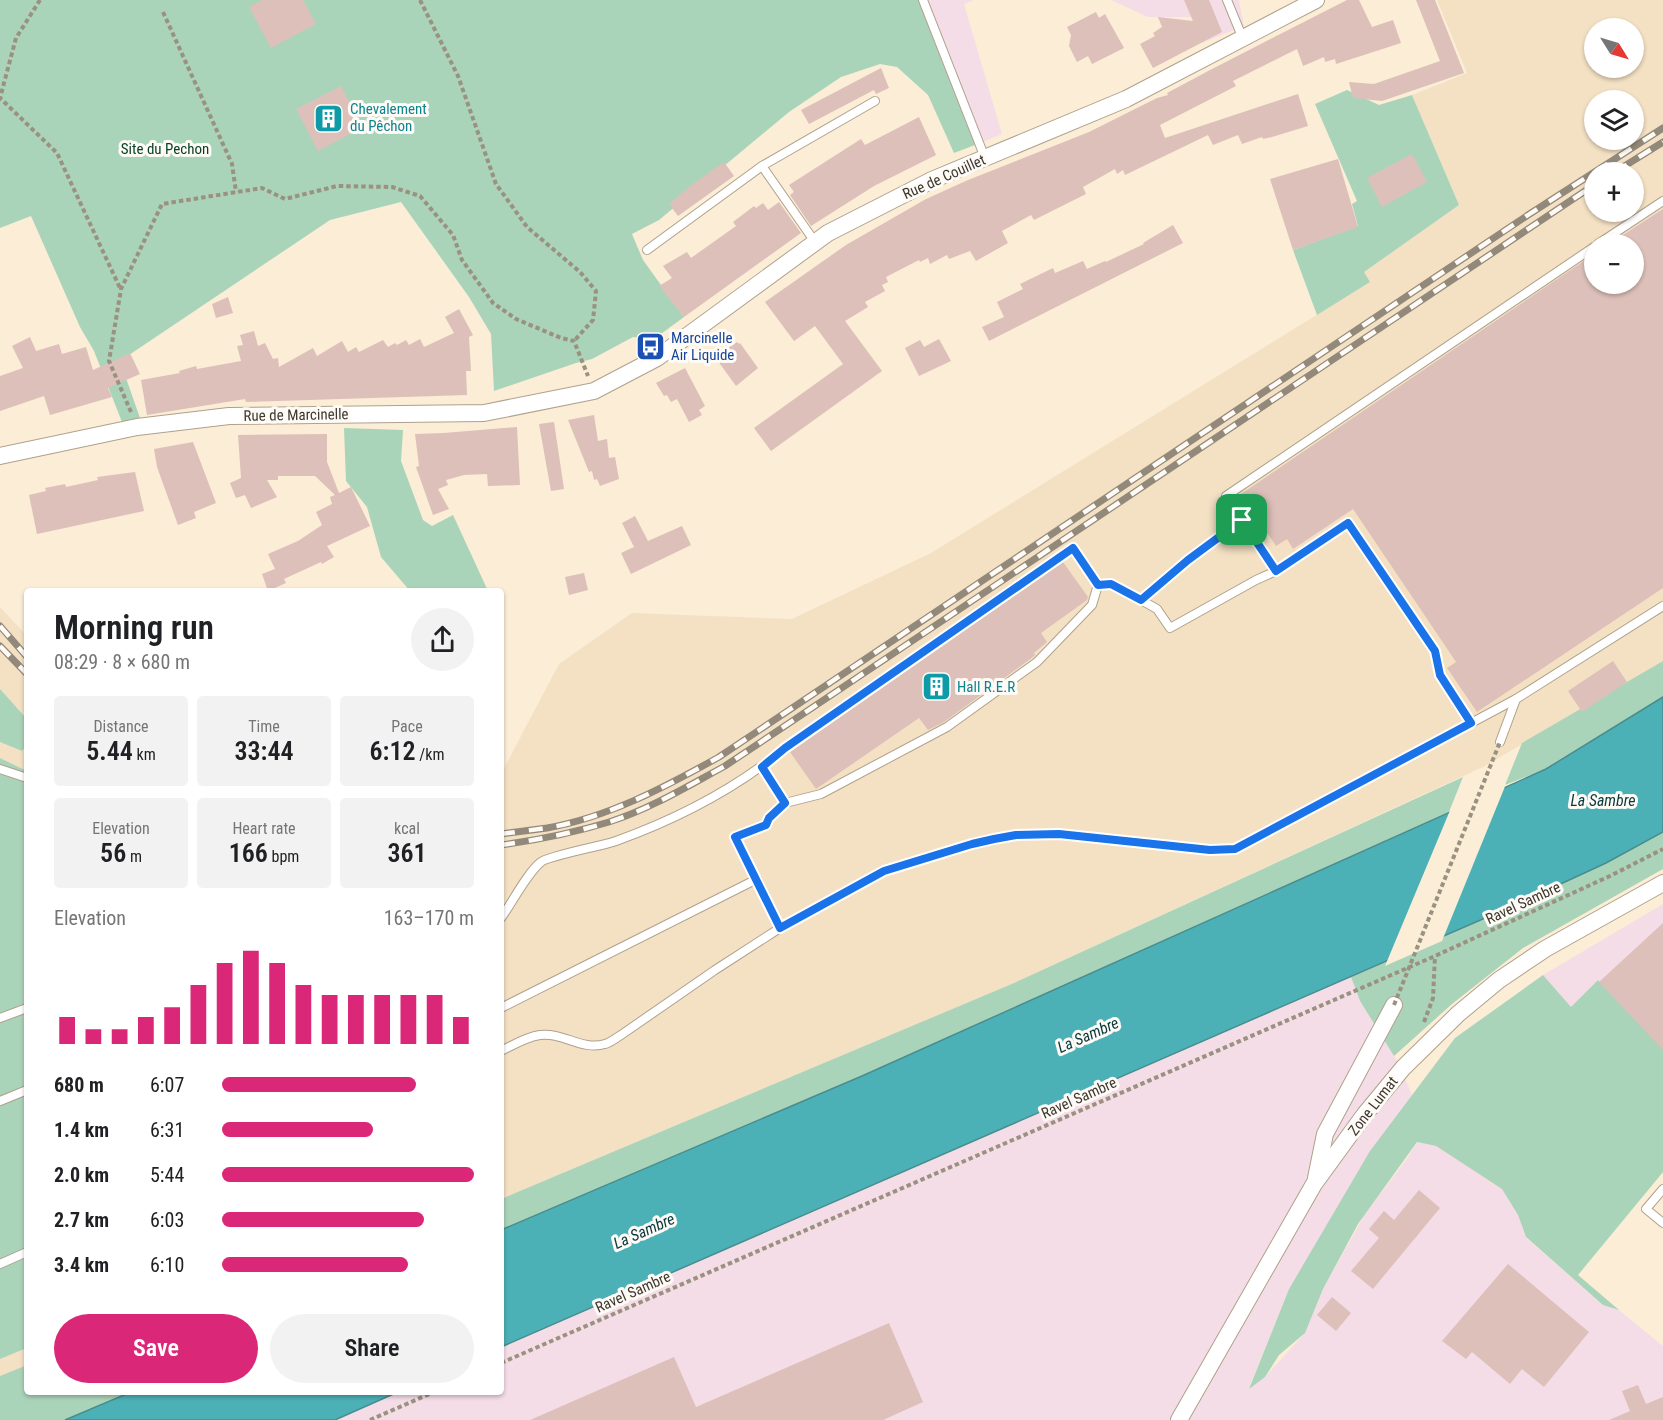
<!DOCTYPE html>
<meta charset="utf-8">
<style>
:root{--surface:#fff;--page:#f2f2f2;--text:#202124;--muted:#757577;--accent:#db2777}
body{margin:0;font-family:"Roboto Condensed",sans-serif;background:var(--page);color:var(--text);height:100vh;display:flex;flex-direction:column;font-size:22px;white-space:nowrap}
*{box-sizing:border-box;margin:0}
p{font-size:20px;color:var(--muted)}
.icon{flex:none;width:33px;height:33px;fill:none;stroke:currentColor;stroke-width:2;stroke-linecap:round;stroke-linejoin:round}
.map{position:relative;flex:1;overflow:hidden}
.panel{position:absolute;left:24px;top:588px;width:480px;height:807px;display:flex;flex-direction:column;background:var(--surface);border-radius:6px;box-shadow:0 2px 4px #0004}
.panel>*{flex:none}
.needle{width:39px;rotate:127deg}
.fabs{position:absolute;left:1584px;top:18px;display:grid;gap:12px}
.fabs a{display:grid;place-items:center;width:60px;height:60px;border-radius:50%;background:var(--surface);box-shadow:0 2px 4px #0004;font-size:30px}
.pin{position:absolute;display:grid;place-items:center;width:51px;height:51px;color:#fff;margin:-26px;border-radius:12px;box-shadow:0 3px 9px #0006}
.round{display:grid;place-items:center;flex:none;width:63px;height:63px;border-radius:32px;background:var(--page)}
.summary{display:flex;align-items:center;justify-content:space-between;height:102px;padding:0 30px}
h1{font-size:33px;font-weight:600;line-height:45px}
.stats{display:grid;grid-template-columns:repeat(3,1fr);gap:9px;height:102px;padding:6px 30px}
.stats div{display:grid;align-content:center;border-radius:6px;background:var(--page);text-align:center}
.stats b{font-size:26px;font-weight:600}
.stats small{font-size:16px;font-weight:400}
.stats p{font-size:16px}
.chart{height:168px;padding:12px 30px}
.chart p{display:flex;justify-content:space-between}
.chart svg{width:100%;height:108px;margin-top:6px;stroke:var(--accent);stroke-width:6}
.action{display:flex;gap:12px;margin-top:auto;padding:12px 30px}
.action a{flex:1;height:69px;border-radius:36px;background:var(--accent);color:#fff;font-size:24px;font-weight:600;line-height:69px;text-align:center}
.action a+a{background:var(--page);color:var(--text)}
ul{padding:0 30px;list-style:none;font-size:20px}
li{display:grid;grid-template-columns:96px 72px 1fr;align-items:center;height:45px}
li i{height:15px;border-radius:8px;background:var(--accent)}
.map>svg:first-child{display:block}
.built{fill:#f4e1c4;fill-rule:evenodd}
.industrial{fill:#f5dde7}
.green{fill:#aad4b9}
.water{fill:#4cb1b7;stroke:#488d8e;stroke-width:1.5}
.pier{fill:#fbedd6}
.building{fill:#ddc0b9}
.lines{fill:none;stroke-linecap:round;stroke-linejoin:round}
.service-casing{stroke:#afa18c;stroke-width:10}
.minor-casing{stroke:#afa18c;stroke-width:18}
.path{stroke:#9a9181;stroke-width:4;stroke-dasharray:4.5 3;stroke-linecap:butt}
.service{stroke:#fff;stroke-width:8}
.minor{stroke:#fff;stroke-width:16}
.rail-casing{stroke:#93897a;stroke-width:7}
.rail{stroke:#fefbf7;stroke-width:4.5;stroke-dasharray:14;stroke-linecap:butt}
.path-bridge{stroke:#9a9181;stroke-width:4;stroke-dasharray:4.5 3;stroke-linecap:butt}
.route-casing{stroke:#fff;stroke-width:12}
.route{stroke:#1a73e8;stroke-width:8}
.labels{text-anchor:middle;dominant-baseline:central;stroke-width:6;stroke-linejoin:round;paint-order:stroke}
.culture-label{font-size:15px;fill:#0d838f;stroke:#fefbf7;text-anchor:start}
.park-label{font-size:15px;fill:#084126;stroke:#fefbf7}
.street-label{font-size:15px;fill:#3e382f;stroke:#fefbf7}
.transit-label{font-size:15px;fill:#164399;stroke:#fefbf7;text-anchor:start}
.water-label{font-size:16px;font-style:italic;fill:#08393c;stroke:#fefbf7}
</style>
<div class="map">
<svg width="1663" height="1420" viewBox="0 0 1663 1420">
<rect width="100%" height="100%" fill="#fbedd6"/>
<g class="built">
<path d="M 1437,0 L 1663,0 L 1663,661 L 1485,766 L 1014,983 L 501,1199 L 501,774 L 559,664 L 632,613 L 792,619 L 931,553 L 1370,282 L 1363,272 L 1459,205 L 1412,95 L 1467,73 ZM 1594,28 L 1634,28 L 1634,68 L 1594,68 ZM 1594,100 L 1634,100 L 1634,140 L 1594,140 ZM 1594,172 L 1634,172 L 1634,212 L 1594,212 ZM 1594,244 L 1634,244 L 1634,284 L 1594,284 Z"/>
<polygon points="0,607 27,636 27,719 0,689"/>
<polygon points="0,742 22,751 27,745 27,771 0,758"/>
<polygon points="27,1348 27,1365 0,1376 0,1359"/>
</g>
<g class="industrial">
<polygon points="923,0 974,0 964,4 1002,134 975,145"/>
<polygon points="1111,0 1239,0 1244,26 1202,43 1191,17 1148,17"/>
<polygon points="1663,904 1663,1049 1598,980 1571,1008 1543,975"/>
<polygon points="1351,977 1360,1001 1398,1062 1412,1095 1289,1289 1249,1388 1265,1377 1305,1333 1323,1289 1365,1214 1406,1160 1417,1142 1436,1146 1502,1189 1518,1215 1526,1238 1603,1305 1619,1310 1663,1346 1663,1420 335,1420 398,1392 501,1392 501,1347"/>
</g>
<g class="green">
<polygon points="0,0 923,0 975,145 954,153 928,95 897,67 880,64 841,77 789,112 659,220 632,234 643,260 684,317 654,339 633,337 592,359 576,363 494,391 491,334 469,297 401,202 330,220 120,361 140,418 122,422 94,351 80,327 31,216 0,228"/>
<polygon points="1347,90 1379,105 1412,95 1459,205 1364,272 1370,282 1317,315 1293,250 1358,226 1352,204 1357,201 1315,104"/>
<polygon points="344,428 403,430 401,461 423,520 432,526 453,515 488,591 410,591 381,557 367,507 346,481"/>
<polygon points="1663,661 1663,697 1546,769 1505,785 1522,743"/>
<polygon points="0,689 27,719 27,745 22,751 0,742"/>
<polygon points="0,758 27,771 27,1348 0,1359"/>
<polygon points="1463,777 1449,812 862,1076 501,1230 501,1199 1014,983"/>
<path d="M 1663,832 L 1663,869 L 1523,948 L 1452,1004 L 1394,1056 L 1360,1001 L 1351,977 C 1456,931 1562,887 1663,832 Z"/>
<polygon points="1543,975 1571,1007 1598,980 1663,1049 1663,1172 1578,1275 1619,1310 1603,1305 1526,1237 1518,1215 1502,1189 1436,1146 1417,1142 1358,1224 1323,1289 1305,1333 1279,1355 1265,1377 1249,1389 1289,1289 1370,1151 1455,1038"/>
<polygon points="27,1365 27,1392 131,1392 65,1420 0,1420 0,1376"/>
</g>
<g class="water">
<polygon points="1663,697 1663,832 1606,863 1515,905 501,1347 501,1230 862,1076 1546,769"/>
<polygon points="131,1392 398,1392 335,1420 65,1420"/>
</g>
<polygon class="pier" points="1506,784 1442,941 1385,966 1451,808"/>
<g class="building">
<polygon points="262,0 303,0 316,24 271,48 249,7"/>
<polygon points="1184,0 1209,0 1222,32 1153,68 1140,44 1155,36 1153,33 1162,27 1158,17 1193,21"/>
<polygon points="1347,0 1359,0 1372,27 1393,20 1401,43 1336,64 1335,59 1325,62 1324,57 1303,66 1297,49 1233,81 1236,86 1160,125 1165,138 1298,94 1308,126 1272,137 1263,139 1262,137 1242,144 1238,135 1213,145 1208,135 1125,175 1123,170 1117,174 1115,169 1083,187 1086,194 1034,220 1031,215 1002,231 1008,243 976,261 970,251 949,259 947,255 930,264 928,258 920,262 919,260 886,277 888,282 882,285 885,291 865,302 868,307 845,321 882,371 771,451 754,428 843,364 815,326 794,341 765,302 846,245 926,199 968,180 1089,132 1157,98 1168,95 1167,93 1212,69"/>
<polygon points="1416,0 1435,0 1464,73 1382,101 1353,98 1349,82 1374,84 1440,61"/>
<polygon points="1096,12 1099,18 1105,14 1124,48 1092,64 1088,56 1077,62 1069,46 1071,35 1067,27"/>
<polygon points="881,68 889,88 876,94 874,90 809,124 801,110"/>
<polygon points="341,86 363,127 318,151 296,109"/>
<polygon points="919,117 936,155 874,186 811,226 790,195 794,192 789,185 861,139 865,145"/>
<polygon points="1412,154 1427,182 1382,207 1367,178"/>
<polygon points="1338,159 1358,227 1293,250 1270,179"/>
<polygon points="724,162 734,176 678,216 669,204 690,186"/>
<polygon points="779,202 801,233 684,317 659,286 672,278 663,266 687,252 691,258 736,226 733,222 754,206 756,208 763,203 768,210"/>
<polygon points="1663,209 1663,588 1477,712 1447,668 1456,662 1353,509 1293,549 1287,539 1276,546 1241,494 1594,254 1594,284 1634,284 1634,244 1609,244"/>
<polygon points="1173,225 1183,243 989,341 982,327 1004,317 997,302 1023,289 1020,284 1053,268 1055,273 1083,261 1087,269 1105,261 1106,262 1144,244 1143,243"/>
<polygon points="228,297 233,313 216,318 212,304"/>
<polygon points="459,309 473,335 469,337 471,371 466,371 467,395 246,402 245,399 147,415 141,380 180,373 179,371 196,366 197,369 241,361 237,346 243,345 240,335 254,331 258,346 265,343 273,359 278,358 279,367 313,348 317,356 342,341 348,352 356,347 359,352 383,340 388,347 395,343 397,345 406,340 409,345 420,339 424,347 454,333 445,317"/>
<polygon points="30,337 36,351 59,344 62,354 86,347 93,370 130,353 140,374 108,388 112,397 50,415 44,396 0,411 0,376 23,368 12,346"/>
<polygon points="939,339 951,361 919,376 905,348 920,340 924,347"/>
<polygon points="737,342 739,344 740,343 758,368 736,386 715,357"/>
<polygon points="685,368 705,406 699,410 702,415 689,422 677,399 671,402 667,395 664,396 656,383"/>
<polygon points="594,415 598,441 607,439 609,458 615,457 619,479 600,486 597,479 594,480 592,471 589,472 568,420"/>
<polygon points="554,422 564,489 551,491 539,424"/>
<polygon points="517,427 520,485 488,486 487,474 464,475 446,480 448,485 438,489 449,509 433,515 416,467 419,466 415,434 444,433"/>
<polygon points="327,434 327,462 339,493 351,487 370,526 327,546 334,557 322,564 321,562 284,579 286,583 268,591 262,574 275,569 268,554 298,541 322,525 316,512 332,504 330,497 335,495 315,476 278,476 278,480 267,480 277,497 251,508 245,495 236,498 230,483 241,478 238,435"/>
<polygon points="193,442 216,503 194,512 196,518 178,525 157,467 154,449"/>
<polygon points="135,472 144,511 37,534 29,495 46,491 45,488 65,484 66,487 98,480 97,477"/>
<polygon points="635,516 648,541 682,526 691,545 631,574 621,553 634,547 622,523"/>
<polygon points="1063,562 1088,597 1087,600 1041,633 1047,642 1034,653 1035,655 1033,657 944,722 928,730 919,718 816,789 790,752"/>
<polygon points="584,573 588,590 569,595 565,577"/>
<polygon points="1613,661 1627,682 1582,712 1568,691"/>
<polygon points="1663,923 1663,1050 1599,982"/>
<polygon points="1419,1190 1440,1208 1373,1289 1351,1271 1379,1238 1369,1229 1384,1211 1394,1220"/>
<polygon points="1508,1264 1589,1332 1544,1387 1522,1369 1510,1384 1472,1352 1466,1359 1442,1341"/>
<polygon points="1332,1297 1351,1313 1336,1331 1317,1315"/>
<polygon points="889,1323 923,1402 883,1420 530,1420 674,1357 696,1407"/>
<polygon points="1638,1385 1646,1404 1663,1397 1663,1420 1609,1420 1630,1411 1622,1391"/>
</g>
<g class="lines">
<defs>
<g id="service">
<polyline points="923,0 985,158"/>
<polyline points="1227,0 1243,39"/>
<polyline points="762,166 815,242"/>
<polyline points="1598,244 1663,201"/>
<polyline points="647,250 762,166 875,101"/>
<polyline points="1242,520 1226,496 1594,247"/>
<polyline points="1141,600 1157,609 1170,628 1256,580 1276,571"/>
<polyline points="1500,742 1516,699 1663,606"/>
<polyline points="762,767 785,803 821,794 947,727 1037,662 1092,605 1098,585"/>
<polyline points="0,769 27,778"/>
<path d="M 501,918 C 512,903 527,873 541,862 C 548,856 602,846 616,841 C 677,819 734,790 785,748 L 1073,548 L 1098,585 L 1111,584 L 1141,600 L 1188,560 L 1242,520 L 1276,571 L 1348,523 L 1435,651 L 1440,675 L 1471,723"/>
<polyline points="501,1008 757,879 780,928"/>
<polyline points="0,1018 27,1008"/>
<path d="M 501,1051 C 513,1045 526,1037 540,1035 C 563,1032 582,1051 605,1044 C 610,1043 616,1038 621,1035 L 715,970 L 780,928 L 832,899 L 884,871 L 972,844 L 1016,835 L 1059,834 L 1210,850 L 1235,849 L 1516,699"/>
<polyline points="0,1101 27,1090"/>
<polyline points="1663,1189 1646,1209 1663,1223"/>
<polyline points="0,1264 27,1252"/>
</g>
<g id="minor">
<polyline points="0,456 137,427 229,416 484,413 594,391 657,358 828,233 932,180 1126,99 1316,0"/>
<polyline points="1316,1178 1325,1134 1394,1005"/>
<polyline points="1179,1420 1314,1184 1365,1114 1403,1068 1458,1014 1499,980 1545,949 1663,883"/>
</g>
</defs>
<use href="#service" class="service-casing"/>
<use href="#minor" class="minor-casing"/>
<g class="path">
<polyline points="40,0 16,38 0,98 57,153 120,288"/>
<polyline points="420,0 458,76 496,184 527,227 580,272 596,291 593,320 574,341"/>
<polyline points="163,12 232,164 236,192"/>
<polyline points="131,412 109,361 121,289 162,204 262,188 285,199 337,186 392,187 420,196 453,235 462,260 493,303 516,319 561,338 574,341 588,376"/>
<polyline points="750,868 735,837 766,825 776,812"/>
<polyline points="1424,1022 1433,998 1435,956"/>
<polyline points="501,1363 1435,956 1610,876 1663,849"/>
<polyline points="370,1420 434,1392"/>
</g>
<use href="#service" class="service"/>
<use href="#minor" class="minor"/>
<defs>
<g id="rail">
<polyline points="1615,172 1663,142"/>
<polyline points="0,626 27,657"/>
<polyline points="0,646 27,674"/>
<path d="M 501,834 C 516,832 532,830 547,828 C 609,817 665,787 719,757 L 1528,215 L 1663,128"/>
<path d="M 501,845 C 538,840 573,833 609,822 C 650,809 688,786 725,766 L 1594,185"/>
</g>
</defs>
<use href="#rail" class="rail-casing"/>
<use href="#rail" class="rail"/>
<polyline class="path-bridge" points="1394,1005 1500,742"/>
</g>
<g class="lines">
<defs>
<polygon id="route" points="1242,520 1276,571 1348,523 1435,651 1440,675 1471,723 1235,849 1210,850 1059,834 1016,835 994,839 972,844 884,871 780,928 735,837 766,825 769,818 785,803 762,767 785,748 1073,548 1098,585 1111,584 1141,600 1188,560"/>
</defs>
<use href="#route" class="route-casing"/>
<use href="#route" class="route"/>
</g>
<defs>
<symbol id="building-square" viewBox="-11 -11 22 22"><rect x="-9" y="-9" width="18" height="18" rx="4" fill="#0f9aa8" stroke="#fefbf7"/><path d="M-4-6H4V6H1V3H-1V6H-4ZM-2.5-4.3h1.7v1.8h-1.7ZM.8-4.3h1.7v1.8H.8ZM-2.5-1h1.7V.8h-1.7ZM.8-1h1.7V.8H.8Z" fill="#fff"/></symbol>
<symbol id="bus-square" viewBox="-11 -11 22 22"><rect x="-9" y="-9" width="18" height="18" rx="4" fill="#1a4fb4" stroke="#fefbf7"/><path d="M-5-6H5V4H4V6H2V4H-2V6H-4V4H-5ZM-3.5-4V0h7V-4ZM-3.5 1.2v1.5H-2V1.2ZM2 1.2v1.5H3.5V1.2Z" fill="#fff"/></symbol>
</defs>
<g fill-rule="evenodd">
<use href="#building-square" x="312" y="102" width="33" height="33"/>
<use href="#bus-square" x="634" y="330" width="33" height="33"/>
<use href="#building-square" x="920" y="670" width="33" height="33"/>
</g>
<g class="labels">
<g class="culture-label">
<text x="350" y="109">Chevalement<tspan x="350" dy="17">du Pêchon</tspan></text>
<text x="957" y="687">Hall R.E.R</text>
</g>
<g class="park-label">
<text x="165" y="149">Site du Pechon</text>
</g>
<g class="street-label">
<text transform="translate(944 177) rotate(-24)">Rue de Couillet</text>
<text transform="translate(296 415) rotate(-1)">Rue de Marcinelle</text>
<text transform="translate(1523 903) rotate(-25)">Ravel Sambre</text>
<text transform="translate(1079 1098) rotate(-24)">Ravel Sambre</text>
<text transform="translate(1373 1106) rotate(-52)">Zone Lumat</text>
<text transform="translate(633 1292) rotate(-24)">Ravel Sambre</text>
</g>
<g class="transit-label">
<text x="671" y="338">Marcinelle<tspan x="671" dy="17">Air Liquide</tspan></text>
</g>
<g class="water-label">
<text x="1603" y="800">La Sambre</text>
<text transform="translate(1088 1035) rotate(-24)">La Sambre</text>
<text transform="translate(644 1231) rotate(-24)">La Sambre</text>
</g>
</g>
</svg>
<div class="fabs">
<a><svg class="needle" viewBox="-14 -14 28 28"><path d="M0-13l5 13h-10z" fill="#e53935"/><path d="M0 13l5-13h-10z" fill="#757577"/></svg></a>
<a><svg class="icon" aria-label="layers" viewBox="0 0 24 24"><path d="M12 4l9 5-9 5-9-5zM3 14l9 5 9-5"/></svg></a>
<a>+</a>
<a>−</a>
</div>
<div class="pin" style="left:1242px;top:520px;background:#1e9e55"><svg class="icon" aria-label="arrive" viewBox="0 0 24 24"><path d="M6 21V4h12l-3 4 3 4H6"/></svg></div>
<section class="panel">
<div class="summary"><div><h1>Morning run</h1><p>08:29 · 8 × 680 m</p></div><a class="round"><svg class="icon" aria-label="share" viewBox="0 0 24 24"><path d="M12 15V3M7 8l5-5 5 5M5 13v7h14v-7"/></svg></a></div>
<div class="stats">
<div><p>Distance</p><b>5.44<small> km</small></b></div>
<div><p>Time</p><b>33:44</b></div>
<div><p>Pace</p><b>6:12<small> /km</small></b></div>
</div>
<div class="stats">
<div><p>Elevation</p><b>56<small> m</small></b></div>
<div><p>Heart rate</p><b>166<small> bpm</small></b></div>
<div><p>kcal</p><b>361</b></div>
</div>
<div class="chart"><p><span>Elevation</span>163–170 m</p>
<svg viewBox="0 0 160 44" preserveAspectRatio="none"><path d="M5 44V33M15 44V38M25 44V38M35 44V33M45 44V29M55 44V20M65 44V11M75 44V6M85 44V11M95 44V20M105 44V24M115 44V24M125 44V24M135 44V24M145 44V24M155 44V33"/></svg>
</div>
<ul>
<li><b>680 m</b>6:07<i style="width:77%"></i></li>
<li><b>1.4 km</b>6:31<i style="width:60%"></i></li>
<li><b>2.0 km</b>5:44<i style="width:100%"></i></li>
<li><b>2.7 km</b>6:03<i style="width:80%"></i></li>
<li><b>3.4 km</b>6:10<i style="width:74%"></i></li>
</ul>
<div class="action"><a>Save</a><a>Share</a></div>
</section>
</div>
